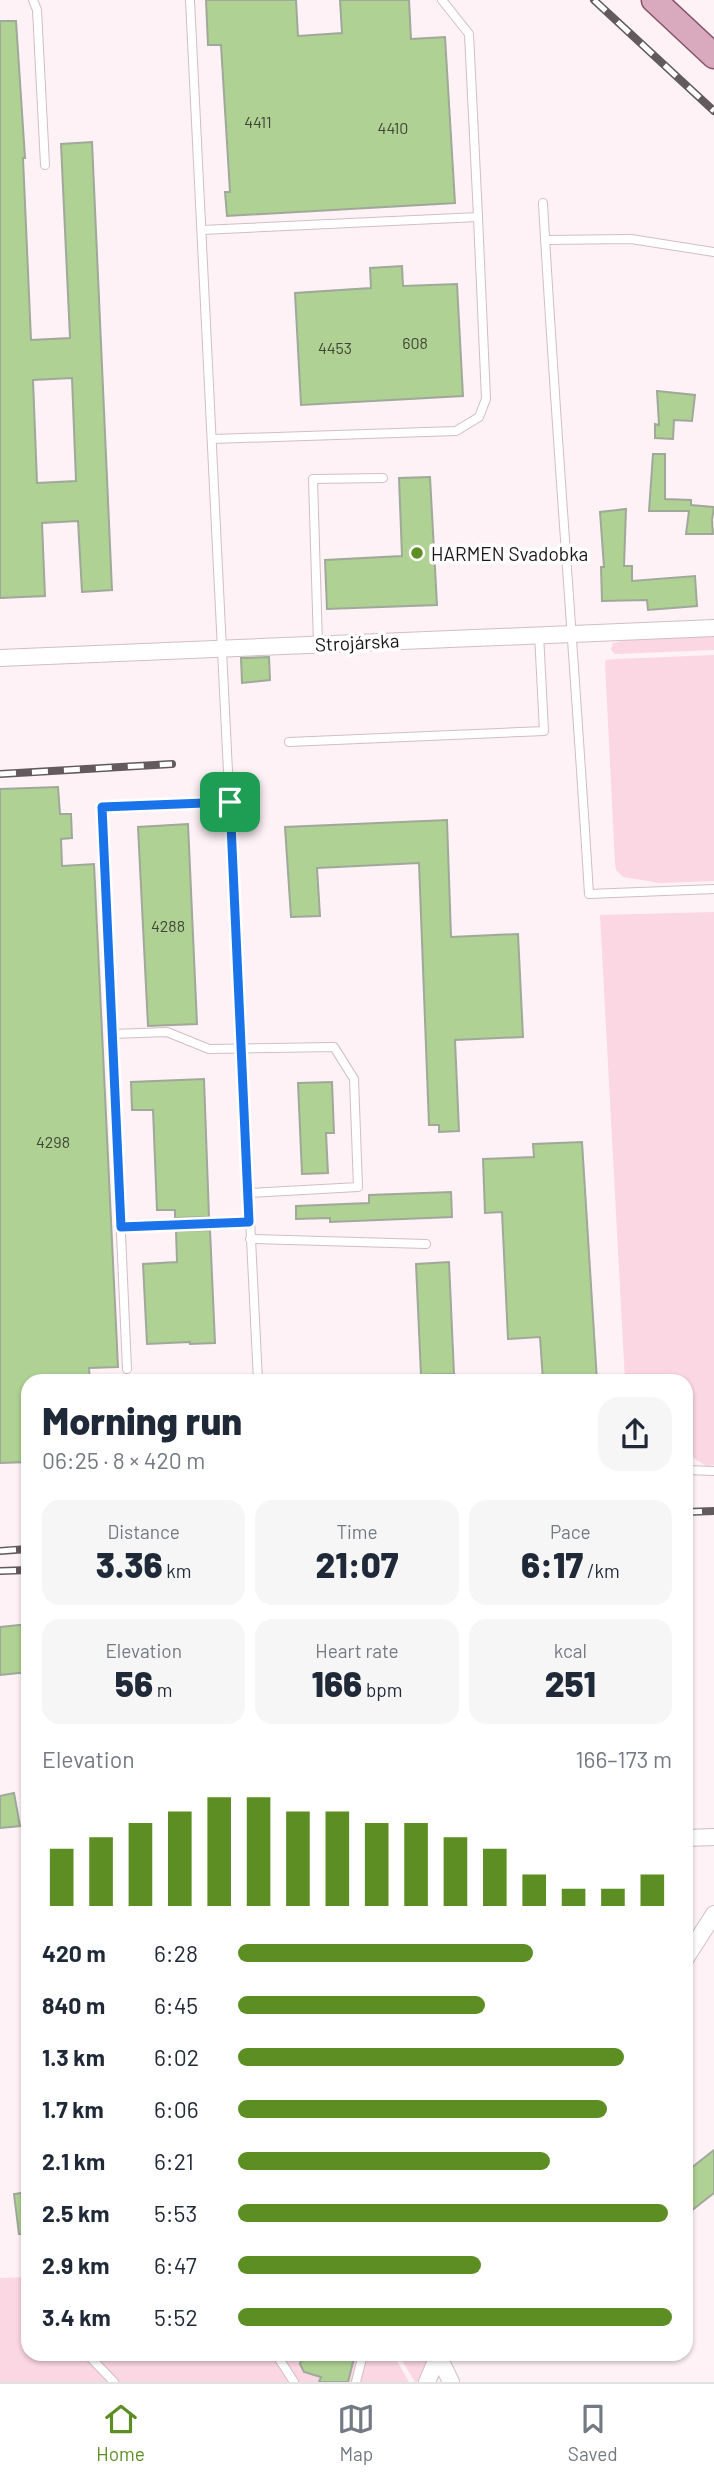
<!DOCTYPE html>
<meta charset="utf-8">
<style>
:root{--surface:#fff;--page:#f6f6f7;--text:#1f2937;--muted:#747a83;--line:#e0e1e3;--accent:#5d8e24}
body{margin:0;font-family:Barlow,sans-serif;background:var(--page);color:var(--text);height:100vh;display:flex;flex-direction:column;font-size:26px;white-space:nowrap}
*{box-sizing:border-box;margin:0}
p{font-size:23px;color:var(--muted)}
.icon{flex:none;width:38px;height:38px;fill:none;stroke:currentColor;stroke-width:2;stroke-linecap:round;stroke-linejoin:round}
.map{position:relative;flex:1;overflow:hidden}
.sheet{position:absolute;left:21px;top:1374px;width:672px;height:987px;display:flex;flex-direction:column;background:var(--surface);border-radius:21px;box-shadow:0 2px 5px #0004}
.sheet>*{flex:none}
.pin{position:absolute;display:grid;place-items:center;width:60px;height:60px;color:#fff;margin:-30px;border-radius:14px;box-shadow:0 4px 10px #0006}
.round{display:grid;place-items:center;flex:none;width:74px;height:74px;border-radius:21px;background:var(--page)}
.overview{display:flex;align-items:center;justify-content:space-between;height:119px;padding:0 21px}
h1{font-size:38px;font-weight:800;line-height:52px}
.stats{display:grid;grid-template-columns:repeat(3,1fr);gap:10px;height:119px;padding:7px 21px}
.stats div{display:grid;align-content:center;border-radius:18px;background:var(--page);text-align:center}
.stats b{font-size:35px;font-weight:800}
.stats small{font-size:19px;font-weight:400}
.stats p{font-size:19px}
.chart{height:196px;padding:14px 21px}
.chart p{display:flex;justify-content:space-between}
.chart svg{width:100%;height:126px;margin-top:7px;stroke:var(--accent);stroke-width:6}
ul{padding:0 21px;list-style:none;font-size:23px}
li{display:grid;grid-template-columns:112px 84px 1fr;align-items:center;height:52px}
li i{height:18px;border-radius:9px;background:var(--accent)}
.tab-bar{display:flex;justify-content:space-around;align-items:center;height:98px;border-top:2px solid var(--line);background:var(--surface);font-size:19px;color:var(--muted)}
.tab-bar a{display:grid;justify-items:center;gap:4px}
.tab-bar .on{color:var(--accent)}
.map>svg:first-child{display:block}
.green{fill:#fbd6e3}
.building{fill:#afd193;stroke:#a0a89a;stroke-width:2;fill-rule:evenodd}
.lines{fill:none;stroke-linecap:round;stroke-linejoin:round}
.lane-casing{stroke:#d0bec4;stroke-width:10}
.street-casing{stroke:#d0bec4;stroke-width:18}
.primary-casing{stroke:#875267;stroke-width:27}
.lane{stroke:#fff;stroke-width:8}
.street{stroke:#fff;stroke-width:16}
.primary{stroke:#d9aabd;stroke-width:24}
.rail-casing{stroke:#625a5d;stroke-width:8}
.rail{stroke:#fff;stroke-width:5;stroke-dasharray:16;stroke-linecap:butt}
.route-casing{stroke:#fff;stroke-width:14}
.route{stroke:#1a73e8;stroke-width:9}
.poi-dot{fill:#5d8e24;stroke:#fff;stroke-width:2.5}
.labels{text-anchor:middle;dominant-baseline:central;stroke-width:7;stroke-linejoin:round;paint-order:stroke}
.number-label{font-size:16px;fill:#414537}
.poi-label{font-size:19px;fill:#1c1618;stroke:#fff;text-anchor:start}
.street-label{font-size:19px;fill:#1c1618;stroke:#fff}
</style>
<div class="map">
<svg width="714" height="2382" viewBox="0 0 714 2382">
<rect width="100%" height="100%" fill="#fef2f6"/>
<g class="green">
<polygon points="714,635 714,650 615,654 611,650 613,643 632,639"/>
<polygon points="714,655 714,881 660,883 623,877 616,870 615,863 605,663 606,660 617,659"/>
<polygon points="714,912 714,1465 706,1466 686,1453 686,1381 625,1381 600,915"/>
<polygon points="28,2277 28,2354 393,2354 409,2382 0,2382 0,2278"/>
<polygon points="398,2354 429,2354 418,2382 415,2382"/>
</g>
<g class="building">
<polygon points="206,0 296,0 298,36 342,33 340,0 409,0 411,39 445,37 455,203 227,216 225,192 230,192 221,45 208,45"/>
<path d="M 0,21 L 16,21 L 25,158 L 23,158 L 31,340 L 70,338 L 61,144 L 92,142 L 112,590 L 82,592 L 78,521 L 42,523 L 45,596 L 0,598 ZM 72,378 L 76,481 L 37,483 L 33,380 Z"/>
<polygon points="402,266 403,286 457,284 463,396 301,405 295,293 371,288 370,268"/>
<polygon points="657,391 695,395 692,421 674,420 673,439 655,438 655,424 659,425"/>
<polygon points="653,454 665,454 665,499 691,500 691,505 714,507 712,520 713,534 686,534 689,511 649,511"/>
<polygon points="430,477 437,605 327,609 325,560 402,556 399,478"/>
<polygon points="626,509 624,566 632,566 632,581 695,576 697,606 648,610 647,600 602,601 601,567 604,567 600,512"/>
<polygon points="269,657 270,680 242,683 241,658"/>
<polygon points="58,787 60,814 71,814 72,838 61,839 62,866 94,864 118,1367 89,1368 90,1381 28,1381 28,1462 0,1463 0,789"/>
<polygon points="447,820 451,937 518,934 523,1037 455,1040 459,1131 439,1132 439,1125 429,1125 419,863 317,868 320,916 291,917 285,827"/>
<polygon points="188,824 197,1024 148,1026 138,827"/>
<polygon points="204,1079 209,1217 175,1218 175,1210 157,1210 153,1110 132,1110 131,1082"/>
<polygon points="332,1082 334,1133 326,1133 328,1173 302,1174 298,1083"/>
<polygon points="582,1142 597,1381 543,1381 540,1337 508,1339 502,1212 485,1213 483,1159 534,1157 533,1144"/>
<polygon points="451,1192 452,1217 330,1222 330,1218 296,1219 296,1206 369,1203 369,1195"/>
<polygon points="210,1230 215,1343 190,1344 190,1342 147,1344 143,1264 177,1262 176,1231"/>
<polygon points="449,1262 454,1374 421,1375 416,1264"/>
<polygon points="28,1624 28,1672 0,1675 0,1627"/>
<polygon points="14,1793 20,1826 0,1828 0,1796"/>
<polygon points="714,2150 714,2193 686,2215 686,2172"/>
<polygon points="28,2192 28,2234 19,2234 14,2194"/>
<polygon points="303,2354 355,2354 348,2382 319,2382 321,2377 304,2372 300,2364"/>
</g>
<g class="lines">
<defs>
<g id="lane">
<polyline points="33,0 37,10 45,165"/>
<polyline points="190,0 258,1381"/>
<path d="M 543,203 C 556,434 575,664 589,894 L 714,889"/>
<polyline points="202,230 478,217 469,34 442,0"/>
<polyline points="545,240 631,239 714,252"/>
<polyline points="213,439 456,431 479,417 486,399 478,217"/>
<polyline points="318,644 313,479 383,478"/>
<polyline points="289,742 544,731 539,634"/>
<polyline points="112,1034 167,1032 209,1049 334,1047 354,1079 358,1187 248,1193"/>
<polyline points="121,1227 249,1222"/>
<polyline points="250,1239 426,1244"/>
<polyline points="127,1369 102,807 230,801"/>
<polyline points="686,1470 714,1471"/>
<polyline points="87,2354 114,2382"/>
<polyline points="276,2354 294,2382"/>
<polyline points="356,2382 363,2354"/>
</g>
<g id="street">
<polyline points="0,658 714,628"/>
<polyline points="686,1838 714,1837"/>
<polyline points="686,1958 714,1914"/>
<polyline points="438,2355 451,2382"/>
<polyline points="427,2382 439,2354"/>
</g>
<polyline id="primary" points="654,0 714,56"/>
</defs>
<use href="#lane" class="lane-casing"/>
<use href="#street" class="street-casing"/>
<use href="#primary" class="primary-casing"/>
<use href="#lane" class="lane"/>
<use href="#street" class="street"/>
<use href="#primary" class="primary"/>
<defs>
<g id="rail">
<polyline points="594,0 714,111"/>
<polyline points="0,774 172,764"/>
<polyline points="686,1512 714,1511"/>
<polyline points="0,1551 28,1549"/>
<polyline points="0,1571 28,1570"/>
</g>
</defs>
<use href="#rail" class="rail-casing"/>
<use href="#rail" class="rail"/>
</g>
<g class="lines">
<defs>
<polygon id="route" points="230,802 249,1222 121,1227 102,807"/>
</defs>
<use href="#route" class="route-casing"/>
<use href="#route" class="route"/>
</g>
<circle class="poi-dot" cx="417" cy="553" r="7"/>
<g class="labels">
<g class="number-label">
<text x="258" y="121">4411</text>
<text x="393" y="127">4410</text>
<text x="415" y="342">608</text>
<text x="335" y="347">4453</text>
<text x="168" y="925">4288</text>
<text x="53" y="1141">4298</text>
</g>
<g class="poi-label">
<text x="431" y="553">HARMEN Svadobka</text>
</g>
<g class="street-label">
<text transform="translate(357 642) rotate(-3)">Strojárska</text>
</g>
</g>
</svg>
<div class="pin" style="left:230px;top:802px;background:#1e9e55"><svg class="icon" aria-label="arrive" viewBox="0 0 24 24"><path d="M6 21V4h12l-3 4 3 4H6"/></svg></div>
<section class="sheet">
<div class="overview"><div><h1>Morning run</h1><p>06:25 · 8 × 420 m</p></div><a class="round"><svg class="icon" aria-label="share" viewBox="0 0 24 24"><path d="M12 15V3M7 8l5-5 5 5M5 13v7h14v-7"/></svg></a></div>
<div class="stats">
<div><p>Distance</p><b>3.36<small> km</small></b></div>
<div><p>Time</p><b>21:07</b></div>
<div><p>Pace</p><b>6:17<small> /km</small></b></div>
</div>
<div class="stats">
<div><p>Elevation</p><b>56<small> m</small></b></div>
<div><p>Heart rate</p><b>166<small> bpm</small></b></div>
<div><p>kcal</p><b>251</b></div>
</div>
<div class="chart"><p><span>Elevation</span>166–173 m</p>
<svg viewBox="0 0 160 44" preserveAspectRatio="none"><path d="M5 44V24M15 44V20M25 44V15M35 44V11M45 44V6M55 44V6M65 44V11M75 44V11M85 44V15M95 44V15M105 44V20M115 44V24M125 44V33M135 44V38M145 44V38M155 44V33"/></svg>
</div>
<ul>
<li><b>420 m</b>6:28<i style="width:68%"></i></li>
<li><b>840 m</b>6:45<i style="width:57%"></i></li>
<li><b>1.3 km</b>6:02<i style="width:89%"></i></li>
<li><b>1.7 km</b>6:06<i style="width:85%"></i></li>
<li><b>2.1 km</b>6:21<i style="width:72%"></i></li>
<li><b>2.5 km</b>5:53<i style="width:99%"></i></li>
<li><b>2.9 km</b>6:47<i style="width:56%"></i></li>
<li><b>3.4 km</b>5:52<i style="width:100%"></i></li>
</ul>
</section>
</div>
<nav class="tab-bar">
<a class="on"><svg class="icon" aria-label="home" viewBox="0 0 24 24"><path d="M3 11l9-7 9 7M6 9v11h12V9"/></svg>Home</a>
<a><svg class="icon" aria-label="map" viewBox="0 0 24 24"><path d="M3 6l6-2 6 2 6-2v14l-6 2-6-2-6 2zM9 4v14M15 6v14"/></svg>Map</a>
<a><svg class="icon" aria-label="saved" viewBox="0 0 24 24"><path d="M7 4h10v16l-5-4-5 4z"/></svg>Saved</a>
</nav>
